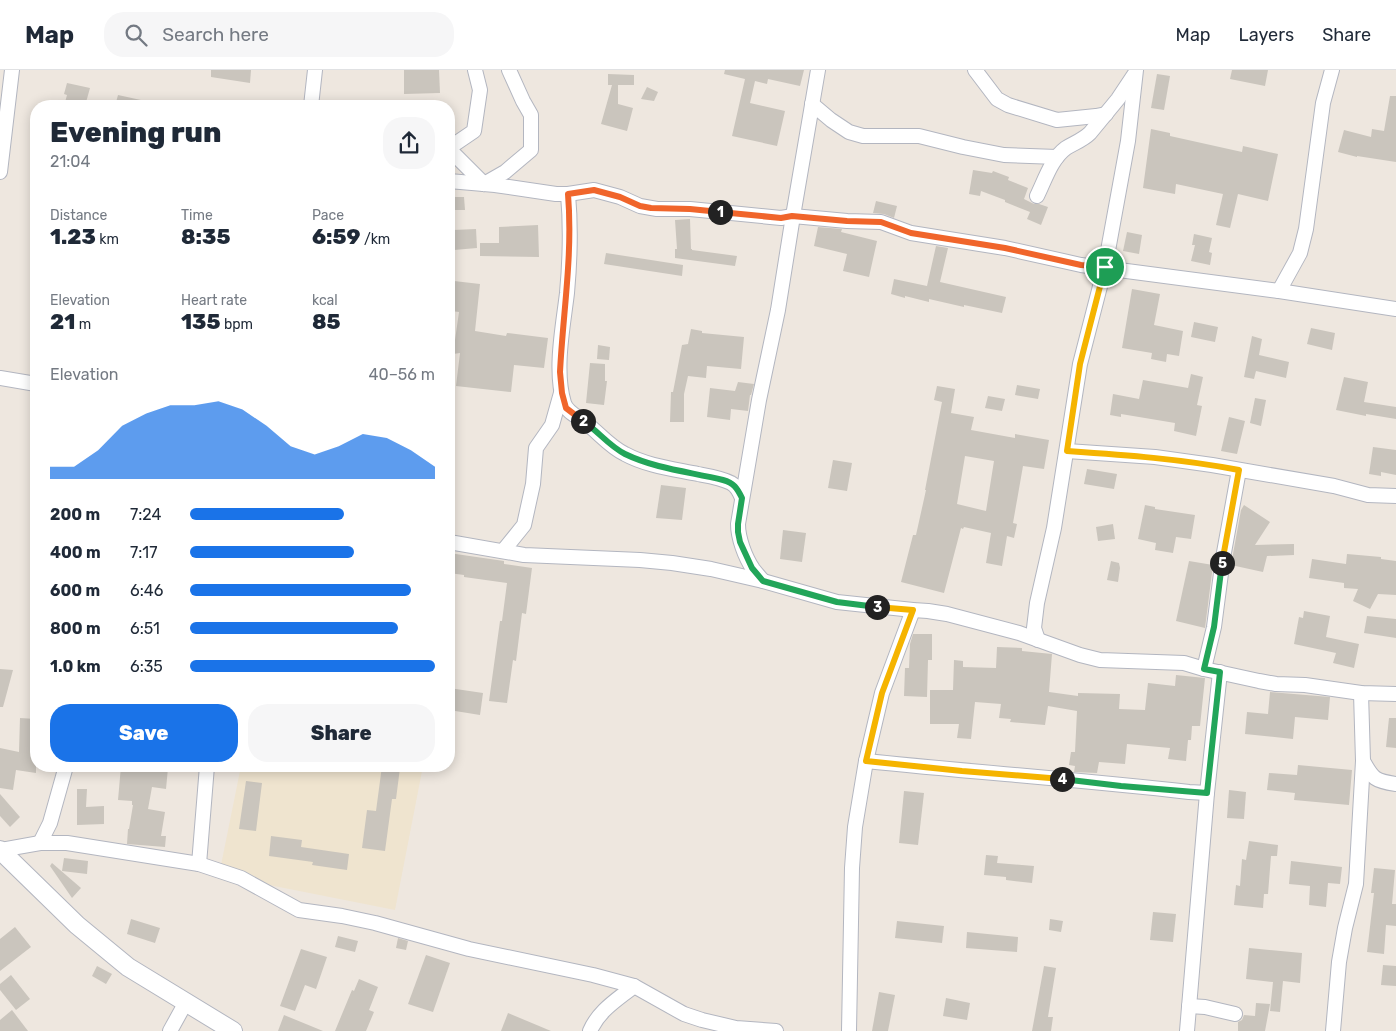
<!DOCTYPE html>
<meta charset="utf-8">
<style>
:root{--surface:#fff;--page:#f6f6f7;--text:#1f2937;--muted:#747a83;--line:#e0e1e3;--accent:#1a73e8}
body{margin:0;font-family:Rubik,sans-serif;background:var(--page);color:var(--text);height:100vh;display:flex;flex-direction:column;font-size:19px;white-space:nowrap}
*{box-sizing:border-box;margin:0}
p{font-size:16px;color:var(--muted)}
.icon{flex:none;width:28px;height:28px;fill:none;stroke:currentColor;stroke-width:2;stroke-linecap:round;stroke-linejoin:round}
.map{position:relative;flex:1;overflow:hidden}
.side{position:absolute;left:30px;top:30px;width:425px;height:672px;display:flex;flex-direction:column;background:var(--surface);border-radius:20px;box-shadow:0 2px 12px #0003}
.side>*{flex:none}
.pin{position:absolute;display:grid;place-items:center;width:42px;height:42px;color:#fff;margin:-21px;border:2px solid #fff;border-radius:50%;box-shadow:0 1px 5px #0007}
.km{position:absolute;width:25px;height:25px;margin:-12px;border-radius:50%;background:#222;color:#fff;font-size:14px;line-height:25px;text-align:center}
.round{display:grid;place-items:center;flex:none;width:52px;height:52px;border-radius:20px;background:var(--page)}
.headline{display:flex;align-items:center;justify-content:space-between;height:85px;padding:0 20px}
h1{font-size:28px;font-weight:800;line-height:38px}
.figures{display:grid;grid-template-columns:repeat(3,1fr);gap:8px;height:85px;padding:5px 20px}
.figures div{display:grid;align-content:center}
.figures b{font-size:21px;font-weight:800}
.figures small{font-size:14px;font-weight:400}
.figures p{font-size:14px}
.chart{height:140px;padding:10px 20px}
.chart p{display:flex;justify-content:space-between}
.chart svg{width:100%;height:90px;margin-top:5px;fill:var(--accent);opacity:.7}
.cta{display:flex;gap:10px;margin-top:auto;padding:10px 20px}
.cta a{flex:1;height:58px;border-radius:20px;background:var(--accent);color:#fff;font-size:20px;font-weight:800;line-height:58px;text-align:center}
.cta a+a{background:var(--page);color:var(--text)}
ul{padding:0 20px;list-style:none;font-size:16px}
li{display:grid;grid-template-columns:80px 60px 1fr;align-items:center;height:38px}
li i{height:12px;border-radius:6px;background:var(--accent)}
header{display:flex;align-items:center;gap:30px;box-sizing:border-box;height:70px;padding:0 25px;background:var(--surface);border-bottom:1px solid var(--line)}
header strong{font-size:24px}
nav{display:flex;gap:28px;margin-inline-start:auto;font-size:18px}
.search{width:350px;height:45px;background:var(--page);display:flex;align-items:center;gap:12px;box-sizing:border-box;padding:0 18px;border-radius:20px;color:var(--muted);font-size:19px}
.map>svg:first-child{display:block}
.education{fill:#efe4cf}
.building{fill:#cac5bd;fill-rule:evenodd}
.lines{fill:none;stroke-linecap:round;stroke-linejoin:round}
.minor-casing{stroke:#b3b6c0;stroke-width:16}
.tertiary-casing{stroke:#b3b6c0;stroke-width:20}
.minor{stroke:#fff;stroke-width:14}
.tertiary{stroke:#fff;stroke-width:18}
.split-1-casing{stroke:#fff;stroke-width:10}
.split-2-casing{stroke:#fff;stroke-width:10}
.split-3-casing{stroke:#fff;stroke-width:10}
.split-4-casing{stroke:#fff;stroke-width:10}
.split-5-casing{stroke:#fff;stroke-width:10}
.split-6-casing{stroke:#fff;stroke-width:10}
.split-1{stroke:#f0652b;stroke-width:6}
.split-2{stroke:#f0652b;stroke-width:6}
.split-3{stroke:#22a559;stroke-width:6}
.split-4{stroke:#f5b400;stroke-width:6}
.split-5{stroke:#22a559;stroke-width:6}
.split-6{stroke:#f5b400;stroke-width:6}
</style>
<header>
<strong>Map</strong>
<div class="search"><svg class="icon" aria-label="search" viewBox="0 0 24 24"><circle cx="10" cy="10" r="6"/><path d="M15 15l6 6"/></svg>Search here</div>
<nav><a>Map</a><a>Layers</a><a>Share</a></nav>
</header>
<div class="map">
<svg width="1396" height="961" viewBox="0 0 1396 961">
<rect width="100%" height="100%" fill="#eee7df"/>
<polygon class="education" points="241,696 423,696 395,840 219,805"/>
<g class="building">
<polygon points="211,0 251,0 250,13 211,7"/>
<polygon points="404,0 439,0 440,23 404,24"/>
<polygon points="725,0 804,0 800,16 768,9 767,14 755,11 750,33 785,41 777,76 732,66 745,9 724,4"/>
<polygon points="1232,0 1268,0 1265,16 1230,9"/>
<polygon points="608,4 634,5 634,15 618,15 618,34 633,38 627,61 601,54 612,15 608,15"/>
<polygon points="1157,4 1170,6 1164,40 1151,38"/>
<polygon points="67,13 90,18 85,36 64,36 67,25 64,24"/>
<polygon points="647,17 658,22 654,31 641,29"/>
<polygon points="118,25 150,32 150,36 115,36"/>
<polygon points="1390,26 1396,26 1396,92 1357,86 1357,87 1338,82 1344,60 1371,67 1372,59 1384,61"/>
<polygon points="1151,59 1170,63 1170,66 1242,82 1243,76 1278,84 1268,131 1238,124 1230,158 1216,155 1223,124 1176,114 1175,124 1143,118"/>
<polygon points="973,100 992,103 993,101 1009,107 1008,110 1028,118 1024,129 1034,134 1039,134 1048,137 1041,155 1027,149 1030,142 1005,132 1005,130 981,121 980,126 969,124"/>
<polygon points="449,127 464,127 465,140 449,140"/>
<polygon points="876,131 897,136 894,148 884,144 873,143"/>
<polygon points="690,149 691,179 692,179 692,180 737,186 735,196 675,188 675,179 677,179 675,150"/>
<polygon points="538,155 539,187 480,186 480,173 499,173 499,157"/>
<polygon points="818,157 842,159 841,162 877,171 869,207 843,201 847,184 814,176"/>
<polygon points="476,159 477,178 454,180 453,160"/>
<polygon points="1127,162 1142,165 1139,184 1123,181"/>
<polygon points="1194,164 1212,168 1209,182 1212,183 1210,195 1191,191 1195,175 1192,175"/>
<polygon points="936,176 948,178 940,212 1006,227 1002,243 964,235 964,237 929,229 929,232 905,226 905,228 891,224 894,209 927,216"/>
<polygon points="606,183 683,195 682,206 604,194"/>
<polygon points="454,211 480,214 475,261 506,266 507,263 548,268 544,298 514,295 511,322 456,316 460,283 453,284 459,242 451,241"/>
<polygon points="1132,219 1160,224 1154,255 1183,261 1179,286 1167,284 1166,292 1151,289 1152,283 1122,278"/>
<polygon points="1194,252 1218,257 1215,272 1191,267"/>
<polygon points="1311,258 1335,263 1332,280 1307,274"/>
<polygon points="691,259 702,261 702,263 744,267 741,299 707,296 706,308 688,306 684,324 684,352 670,352 671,322 673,322 682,275 688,274"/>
<polygon points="1252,266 1262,269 1259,285 1289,292 1286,308 1256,301 1254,309 1244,307"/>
<polygon points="598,275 610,277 609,290 597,289"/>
<polygon points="590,293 605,294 605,311 607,311 604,335 586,333"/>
<polygon points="1191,304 1203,307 1197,335 1202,336 1196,366 1174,361 1175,353 1121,344 1121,347 1110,345 1113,324 1139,329 1143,310 1188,318"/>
<polygon points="1344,307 1368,312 1364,332 1396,337 1396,349 1366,344 1366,346 1336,340"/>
<polygon points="738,312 754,314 751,325 750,325 748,341 731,339 730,350 707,347 710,318 735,321"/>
<polygon points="1017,315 1040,319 1038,329 1015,325"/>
<path d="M 937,316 L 955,319 L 951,343 L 974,347 L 971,360 L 1015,368 L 1015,364 L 1049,370 L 1044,399 L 1023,396 L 1013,453 L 1017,454 L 1014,468 L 1007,466 L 1002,496 L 986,493 L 991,463 L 964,457 L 963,459 L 961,458 L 944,523 L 901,512 L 913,465 L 916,465 L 926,420 L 925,420 L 942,332 L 934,330 ZM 965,386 L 994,391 L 986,441 L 957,434 Z"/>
<polygon points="988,326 1005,329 1002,341 985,338"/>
<polygon points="1255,328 1266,330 1261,356 1250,353"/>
<polygon points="1229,347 1245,351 1237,384 1221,381"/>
<polygon points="1373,377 1396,380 1396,405 1381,402 1381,406 1369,404"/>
<polygon points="833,390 852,393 847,421 828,418"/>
<polygon points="1087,399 1117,404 1114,419 1084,414"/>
<polygon points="661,415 686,418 682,450 656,448"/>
<polygon points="1145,435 1155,437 1155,439 1195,445 1191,469 1176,467 1173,483 1155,480 1156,473 1138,469"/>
<polygon points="1244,435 1270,452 1255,475 1294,474 1294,485 1267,486 1263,502 1231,495 1241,440"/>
<polygon points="1113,454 1115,469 1098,471 1096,457"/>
<polygon points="783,460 806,463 802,492 780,489"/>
<polygon points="449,483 504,491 504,494 532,498 526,544 522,543 516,591 513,590 507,633 489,631 500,551 502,551 507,513 464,507 464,505 449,503"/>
<polygon points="1347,484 1381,487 1381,489 1396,491 1396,525 1378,524 1370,539 1353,531 1358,519 1344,518 1344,513 1309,508 1312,489 1346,494"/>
<polygon points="1111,491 1119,493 1120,498 1118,512 1107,510"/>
<polygon points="1189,491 1213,495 1205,558 1176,551"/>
<polygon points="1304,541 1330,546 1326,567 1359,574 1354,598 1333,593 1336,583 1294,574 1299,547 1303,548"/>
<polygon points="1367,546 1396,549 1396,568 1364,563"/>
<polygon points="913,564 932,564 932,590 928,590 927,627 904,626 905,598 909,598 910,574"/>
<polygon points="997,577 1022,578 1022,581 1052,584 1049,622 1078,626 1078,623 1120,624 1119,639 1145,640 1148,613 1175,616 1176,605 1205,608 1200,656 1192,656 1191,670 1188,670 1186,691 1168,689 1170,678 1127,674 1125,694 1099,692 1097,703 1074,702 1075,696 1069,695 1071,682 1075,682 1077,641 1048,636 1045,655 1010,652 1011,649 999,648 1001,634 975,632 971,669 957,668 959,654 930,654 930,620 953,620 954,590 963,591 963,597 996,598"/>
<polygon points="0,599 13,600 3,637 0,637"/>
<polygon points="449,618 483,623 480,645 449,640"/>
<polygon points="1270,622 1330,627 1328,650 1295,647 1293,669 1245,664 1247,642 1268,644"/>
<polygon points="20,648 36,649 36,703 16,700 13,720 0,718 0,678 19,682"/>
<polygon points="1389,648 1396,648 1396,678 1386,677"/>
<polygon points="1298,695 1352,700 1349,735 1294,730 1295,723 1267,720 1269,703 1297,705"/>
<polygon points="121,696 153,696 168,698 166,719 152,717 148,739 165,742 161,766 166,766 165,777 127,774 128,759 129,759 133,735 132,735 132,731 118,730"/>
<polygon points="382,696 400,698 396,729 392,729 385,781 362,778 367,740 376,741"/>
<polygon points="246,711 262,713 256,761 239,759"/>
<polygon points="77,719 87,719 86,737 104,736 104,754 77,755"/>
<polygon points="1229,720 1246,722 1244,749 1227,748"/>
<polygon points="904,721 924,723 918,775 899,773"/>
<polygon points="0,724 20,747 10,757 0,746"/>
<polygon points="271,766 302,770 301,777 349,784 347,800 312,795 313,792 269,786"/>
<polygon points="1249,771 1278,775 1277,786 1271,786 1268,824 1264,824 1263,838 1234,835 1236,815 1240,816 1242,789 1246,790"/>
<polygon points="986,785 998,786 997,793 1034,796 1032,813 1006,810 1006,807 984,805"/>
<polygon points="64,788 88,791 87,804 62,801"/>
<polygon points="1291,791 1342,797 1340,814 1328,813 1326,837 1309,835 1310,816 1289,814"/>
<polygon points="52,793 81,818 72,828 50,796"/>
<polygon points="1374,798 1395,800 1392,834 1396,834 1396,856 1386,855 1384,884 1367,882 1374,823 1371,823"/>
<polygon points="1153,842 1176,844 1173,872 1150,870"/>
<polygon points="131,849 160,858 155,873 127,864"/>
<polygon points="1050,849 1063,851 1061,862 1049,860"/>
<polygon points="897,851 944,856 942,873 895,868"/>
<polygon points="15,857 31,877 0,901 0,869"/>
<polygon points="967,862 1018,867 1017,882 966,878"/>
<polygon points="338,866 358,871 355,882 335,877"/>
<polygon points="398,868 408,871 406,880 396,878"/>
<polygon points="1249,878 1302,883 1300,913 1283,911 1280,942 1270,941 1273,912 1246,909"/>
<polygon points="301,879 327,887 316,919 305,915 295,941 280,936"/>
<polygon points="426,885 450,893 433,942 408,934"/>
<polygon points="1383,895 1396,896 1396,916 1381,915"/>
<polygon points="97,896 112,904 106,914 92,906"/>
<polygon points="1044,896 1056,898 1048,947 1053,947 1051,961 1032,961"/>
<polygon points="11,905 30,929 16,940 0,920 0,914"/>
<polygon points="359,909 378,917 369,940 374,942 366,961 335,961 352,920 354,921"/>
<polygon points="879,922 895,925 888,961 872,961"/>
<polygon points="946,928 970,933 967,950 943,946"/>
<polygon points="1256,933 1270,934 1265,961 1238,961 1238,952 1242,950 1244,945 1255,946"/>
<polygon points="12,940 28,961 0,961 0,950"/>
<polygon points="508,943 551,961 501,961"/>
<polygon points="284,945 323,961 278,961"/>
</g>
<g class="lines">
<defs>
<g id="minor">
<polyline points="975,0 997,29 1008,35 1057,50 1096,46 1106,44"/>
<polyline points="812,34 831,50 849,62 863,66 919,66 963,77 1004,85 1057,87"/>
<polyline points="311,36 315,0"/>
<polyline points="449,78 474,61 480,20 475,0"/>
<polyline points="449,79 484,114 505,102 531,80 531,45 523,31 509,0"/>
<polyline points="0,102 12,0"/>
<polyline points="449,111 495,115 556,124 568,124 594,120 620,127 640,136 657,139 690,139 781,148 793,146 847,151 881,152 911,163 1005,178 1081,195 1279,221 1396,239"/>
<path d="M 568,124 C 571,157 570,190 567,223 C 563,257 554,300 564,333 C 567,343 579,347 586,353 C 599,363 610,377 625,384 C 647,396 674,399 698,404 C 709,406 722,408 731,413 C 737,416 740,423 742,428"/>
<path d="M 1037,126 C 1045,110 1051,89 1066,78 C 1074,73 1083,70 1090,63 L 1118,29 L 1134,5"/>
<polyline points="1279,221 1300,183 1306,159 1323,33 1332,0"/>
<polyline points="0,308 36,314"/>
<polyline points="1067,381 1155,387 1212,395 1334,416 1368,425 1396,426"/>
<polyline points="449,472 524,485 640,490 672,493 711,499 763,511 837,532 913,540 928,541 947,544 1019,563 1080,585 1100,590 1184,593 1204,599 1259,611 1276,614 1305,615 1361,623 1396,624"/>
<polyline points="503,481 524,455 533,414 536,378 552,355 561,323"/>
<path d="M 763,511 C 760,507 756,503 753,499 C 745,487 738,468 738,454 L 759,330 L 778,240 L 793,146 L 818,0"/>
<polyline points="1038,570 1034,558 1037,533 1054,458 1080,294 1105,197 1128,71 1136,0"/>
<polyline points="1204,599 1214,557 1223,488 1239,400"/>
<path d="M 866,691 C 973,702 1082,710 1189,722 L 1207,723"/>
<path d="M 1363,691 C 1373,709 1375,711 1396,714"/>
<polyline points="40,773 50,753 66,696"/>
<polyline points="0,780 40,773 67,773 199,794 241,808 299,840 342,846 375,853 469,879 593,905 634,916 684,944 702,950 736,958 776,961"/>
<polyline points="199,794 207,696"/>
<polyline points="1189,936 1205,937 1235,944"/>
<polyline points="170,961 186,932"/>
<path d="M 590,961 C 599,940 617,930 634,916"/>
<polyline points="849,961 852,798 855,757 866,691 882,623 913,540"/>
<polyline points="1187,961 1207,723 1220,602"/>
<polyline points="1333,961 1339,892 1345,858 1356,814 1363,691 1361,623"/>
</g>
<polyline id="tertiary" points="0,780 77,855 128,897 233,961"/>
</defs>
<use href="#minor" class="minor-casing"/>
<use href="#tertiary" class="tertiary-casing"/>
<use href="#minor" class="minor"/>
<use href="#tertiary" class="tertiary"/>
</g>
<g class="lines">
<defs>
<polyline id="split-1" points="720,142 781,148 792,146 847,151 881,152 911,163 1005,178 1081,195 1105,197"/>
<path id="split-2" d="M 583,351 L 566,338 L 562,323 L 560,302 C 563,242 573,185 568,124 L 594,120 L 620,127 L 640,136 L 651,138 L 690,139 L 720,142"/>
<path id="split-3" d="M 583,351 C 598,361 609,376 625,384 C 656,399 691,402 723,410 C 734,413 737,418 742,428 L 738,454 L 738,462 L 740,472 L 752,498 L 763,511 L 837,532 L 877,537"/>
<polyline id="split-4" points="877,537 913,540 882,623 866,691 962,701 1062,709"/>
<polyline id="split-5" points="1062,709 1121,716 1207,723 1220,602 1204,599 1214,557 1222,493"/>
<path id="split-6" d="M 1105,197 L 1080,294 L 1067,381 C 1125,385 1182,389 1239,400 L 1222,493"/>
</defs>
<use href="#split-1" class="split-1-casing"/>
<use href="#split-2" class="split-2-casing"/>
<use href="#split-3" class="split-3-casing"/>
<use href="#split-4" class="split-4-casing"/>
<use href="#split-5" class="split-5-casing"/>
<use href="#split-6" class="split-6-casing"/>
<use href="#split-1" class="split-1"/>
<use href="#split-2" class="split-2"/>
<use href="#split-3" class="split-3"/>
<use href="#split-4" class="split-4"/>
<use href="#split-5" class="split-5"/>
<use href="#split-6" class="split-6"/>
</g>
</svg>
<div class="pin" style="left:1105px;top:197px;background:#1e9e55"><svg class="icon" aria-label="arrive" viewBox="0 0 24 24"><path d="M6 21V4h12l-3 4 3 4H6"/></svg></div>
<b class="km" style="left:720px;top:142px">1</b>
<b class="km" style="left:583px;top:351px">2</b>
<b class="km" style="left:877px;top:537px">3</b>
<b class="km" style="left:1062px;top:709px">4</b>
<b class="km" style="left:1222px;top:493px">5</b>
<section class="side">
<div class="headline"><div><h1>Evening run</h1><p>21:04</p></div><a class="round"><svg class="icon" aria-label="share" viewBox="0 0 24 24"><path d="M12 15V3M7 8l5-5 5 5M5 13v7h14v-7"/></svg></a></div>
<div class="figures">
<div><p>Distance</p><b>1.23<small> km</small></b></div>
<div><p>Time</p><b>8:35</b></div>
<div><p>Pace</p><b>6:59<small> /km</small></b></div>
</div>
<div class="figures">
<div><p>Elevation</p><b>21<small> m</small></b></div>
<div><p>Heart rate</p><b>135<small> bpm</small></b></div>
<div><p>kcal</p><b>85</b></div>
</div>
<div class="chart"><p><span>Elevation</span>40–56 m</p>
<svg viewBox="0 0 160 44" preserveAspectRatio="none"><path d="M0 44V38L10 38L20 30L30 18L40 12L50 8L60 8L70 6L80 10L90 18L100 28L110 32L120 28L130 22L140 24L150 30L160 38V44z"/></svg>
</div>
<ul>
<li><b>200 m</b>7:24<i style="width:63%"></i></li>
<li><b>400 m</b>7:17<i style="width:67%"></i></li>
<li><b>600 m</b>6:46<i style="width:90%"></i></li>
<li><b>800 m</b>6:51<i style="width:85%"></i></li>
<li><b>1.0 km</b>6:35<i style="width:100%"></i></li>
</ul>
<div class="cta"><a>Save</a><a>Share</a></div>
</section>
</div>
